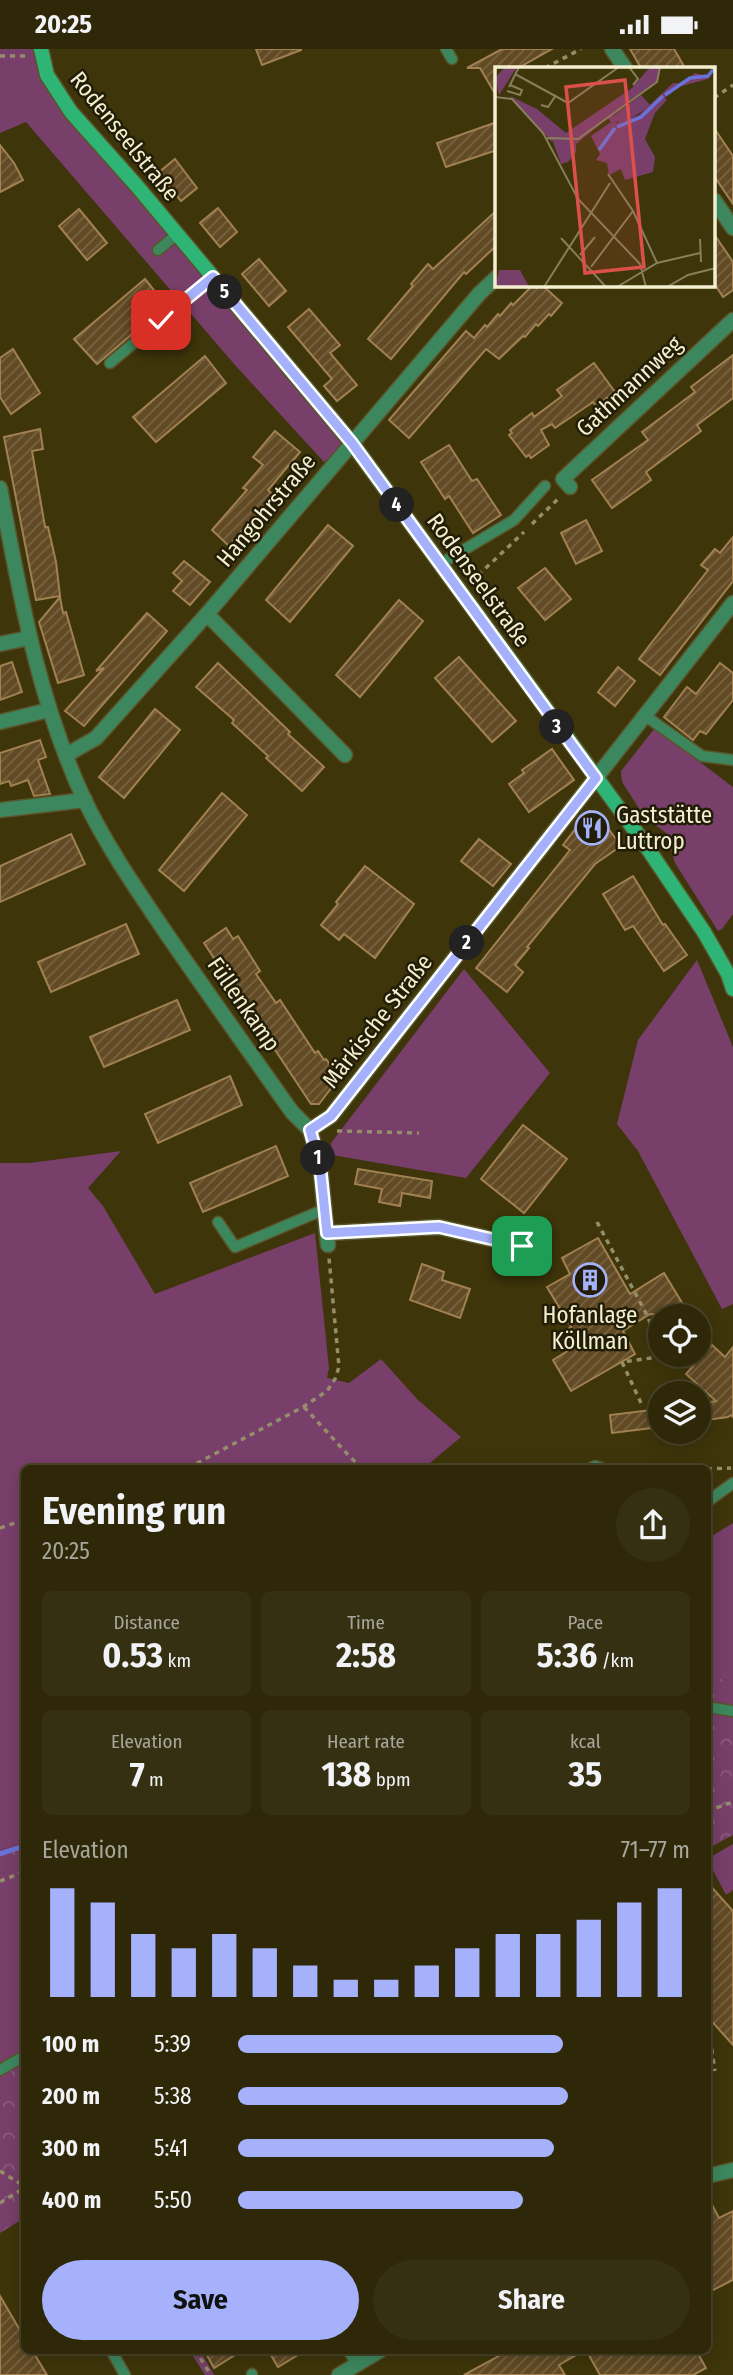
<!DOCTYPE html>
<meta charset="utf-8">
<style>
:root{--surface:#2e2808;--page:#363012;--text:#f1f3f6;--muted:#a7a69c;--line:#494429;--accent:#a6b1fc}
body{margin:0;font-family:"Fira Sans Condensed",sans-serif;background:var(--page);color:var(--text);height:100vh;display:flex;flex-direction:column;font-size:26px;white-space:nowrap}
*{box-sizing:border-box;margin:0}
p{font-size:23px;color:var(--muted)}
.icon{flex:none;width:38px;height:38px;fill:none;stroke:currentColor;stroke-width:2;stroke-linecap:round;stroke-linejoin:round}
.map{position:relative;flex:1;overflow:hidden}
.sheet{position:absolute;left:21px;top:1416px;width:690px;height:889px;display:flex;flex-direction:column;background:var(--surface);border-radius:10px;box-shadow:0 4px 18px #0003,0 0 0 2px var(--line)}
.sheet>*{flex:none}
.tools{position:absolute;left:648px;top:1255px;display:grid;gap:14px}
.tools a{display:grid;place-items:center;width:63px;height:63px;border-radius:50%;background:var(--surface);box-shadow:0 4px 18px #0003,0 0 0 2px var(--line);font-size:35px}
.pin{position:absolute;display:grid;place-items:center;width:60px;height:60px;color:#fff;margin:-30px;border-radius:14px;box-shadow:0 4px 10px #0006}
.km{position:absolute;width:35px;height:35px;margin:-18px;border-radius:50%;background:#222;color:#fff;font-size:19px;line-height:35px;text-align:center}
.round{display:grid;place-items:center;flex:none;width:74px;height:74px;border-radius:37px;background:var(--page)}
.summary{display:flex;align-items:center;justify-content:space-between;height:119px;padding:0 21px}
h1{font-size:38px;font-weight:700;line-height:52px}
.metrics{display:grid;grid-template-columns:repeat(3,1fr);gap:10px;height:119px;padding:7px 21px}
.metrics div{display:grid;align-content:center;border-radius:10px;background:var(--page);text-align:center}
.metrics b{font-size:35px;font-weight:700}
.metrics small{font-size:19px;font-weight:400}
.metrics p{font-size:19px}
.chart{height:196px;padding:14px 21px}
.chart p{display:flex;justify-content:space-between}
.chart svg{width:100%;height:126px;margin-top:7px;stroke:var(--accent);stroke-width:6}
.cta{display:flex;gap:14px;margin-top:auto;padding:14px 21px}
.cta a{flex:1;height:80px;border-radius:42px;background:var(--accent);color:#111;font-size:28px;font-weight:700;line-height:80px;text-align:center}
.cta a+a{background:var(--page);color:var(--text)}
ul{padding:0 21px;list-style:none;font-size:23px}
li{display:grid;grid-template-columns:112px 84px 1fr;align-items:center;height:52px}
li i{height:18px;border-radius:9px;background:var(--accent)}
.status{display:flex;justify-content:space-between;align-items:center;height:49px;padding:0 35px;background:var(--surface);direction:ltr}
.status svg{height:19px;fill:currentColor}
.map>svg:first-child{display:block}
.green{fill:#783f6a}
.forest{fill:url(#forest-crowns)}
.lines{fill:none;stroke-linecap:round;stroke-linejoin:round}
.stream{stroke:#6a72da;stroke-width:5}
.building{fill:url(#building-hatch);stroke:#a18151;stroke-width:2}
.lane-casing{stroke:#5b532a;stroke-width:13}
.street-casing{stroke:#5b532a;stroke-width:17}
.secondary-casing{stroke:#5b532a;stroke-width:17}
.path{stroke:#958e6a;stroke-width:3.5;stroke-dasharray:5 5;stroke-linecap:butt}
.lane{stroke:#3d875f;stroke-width:10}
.street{stroke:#3d875f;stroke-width:14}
.secondary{stroke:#2eb475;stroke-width:14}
.route-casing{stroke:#fff;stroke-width:14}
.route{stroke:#a6b1fc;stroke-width:9}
.labels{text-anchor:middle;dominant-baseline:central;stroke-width:5;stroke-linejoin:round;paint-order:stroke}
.street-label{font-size:23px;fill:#f5efd2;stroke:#221d06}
.poi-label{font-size:23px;fill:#f5efd2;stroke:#221d06;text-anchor:start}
.inset-river{fill:none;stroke:#6a72da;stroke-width:3.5}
.inset-road{fill:none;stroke:#877f5a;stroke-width:2}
.view{fill:#dc504a;fill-opacity:0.15;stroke:#dc504a;stroke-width:3.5}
.inset-edge{fill:none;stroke:#f5efd2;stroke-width:3.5}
</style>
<div class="status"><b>20:25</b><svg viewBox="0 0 49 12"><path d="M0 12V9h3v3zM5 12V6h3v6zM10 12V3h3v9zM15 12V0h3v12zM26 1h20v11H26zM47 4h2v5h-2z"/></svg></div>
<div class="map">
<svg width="733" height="2326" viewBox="0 0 733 2326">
<defs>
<pattern id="forest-crowns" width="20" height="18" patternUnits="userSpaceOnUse" patternTransform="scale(1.75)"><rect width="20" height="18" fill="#783f6a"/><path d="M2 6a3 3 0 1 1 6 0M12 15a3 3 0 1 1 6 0" fill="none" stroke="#8c5b7e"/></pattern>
<pattern id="building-hatch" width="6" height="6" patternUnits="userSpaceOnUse" patternTransform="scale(1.75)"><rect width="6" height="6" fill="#614a24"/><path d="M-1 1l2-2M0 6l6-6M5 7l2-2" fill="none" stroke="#786443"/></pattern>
</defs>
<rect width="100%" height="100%" fill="#3e350a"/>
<g class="green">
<polygon points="0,0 36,0 42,27 349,394 324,413 235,316 26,73 0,84"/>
<polygon points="655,679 733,738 733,865 722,880 718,882 675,814 666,784 644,767 622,733 621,722"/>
<polygon points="697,911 733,998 733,1255 722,1260 638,1102 617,1075 638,991"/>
<polygon points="464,920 550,1024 466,1129 332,1106 331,1094"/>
<polygon points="121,1102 88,1139 103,1157 155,1245 315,1184 329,1319 327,1329 349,1334 381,1310 418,1351 461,1388 424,1419 24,1419 24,1793 0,1801 0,1114 30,1114"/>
<polygon points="733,1474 733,1633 707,1626 707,1490"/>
<polygon points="733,1795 733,1841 726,1846 707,1810"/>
<polygon points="24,1815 24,2003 0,2017 0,1825"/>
<polygon points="189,2301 200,2301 214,2326 205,2326"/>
</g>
<g class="forest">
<polygon points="707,1626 733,1633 733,1786 707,1800"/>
<polygon points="24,1793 24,1815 0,1825 0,1801"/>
<polygon points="24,2009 24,2169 0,2184 0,2023"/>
</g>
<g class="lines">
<polyline class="stream" points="0,1805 24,1797"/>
</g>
<g class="building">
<polygon points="256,0 301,0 301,1 262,16"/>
<polygon points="502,0 552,0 518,19 497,19 497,48 480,19 467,19"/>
<polygon points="630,0 674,0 685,19 641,19"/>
<polygon points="497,73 497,101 446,118 437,94"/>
<polygon points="714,79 733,107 733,155 714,127"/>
<polygon points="0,96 14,114 23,131 0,143"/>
<polygon points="175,110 197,139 181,152 158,124"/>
<polygon points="218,159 237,183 220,198 200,174"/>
<polygon points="79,160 107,194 87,211 59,177"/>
<polygon points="497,161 497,196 466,225 464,223 391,310 368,290 413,237 411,235 428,215 433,220"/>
<polygon points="714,185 733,213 733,241 723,248 714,234"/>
<polygon points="259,210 286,242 269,257 242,225"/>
<polygon points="145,230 166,256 97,315 74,290"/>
<polygon points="533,236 542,236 562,254 551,267 549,265 538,277 536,275 525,288 523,287 499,310 486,300 409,389 389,371 466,282 474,289 485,276 487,278 498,265 500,267 511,254 513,256"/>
<polygon points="309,260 340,296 330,304 357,336 337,352 324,337 332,330 288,278"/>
<polygon points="13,300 40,344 11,365 0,348 0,309"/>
<polygon points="733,306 733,349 697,376 701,382 646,423 651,431 612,459 592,431 648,391 642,383 695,343 691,338"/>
<polygon points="205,307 226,334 156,393 133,368"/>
<polygon points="594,314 615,343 596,357 593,353 555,379 552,375 541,381 549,396 531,409 529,406 526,408 509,386 512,384 510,381 532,364 534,368 562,347 557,341"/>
<polygon points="40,380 43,400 32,402 45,478 48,478 56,513 60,547 36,551 4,388"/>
<polygon points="275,382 300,403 268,441 273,446 229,497 212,481 247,441 243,439 263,416 253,408"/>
<polygon points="449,396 472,432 477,430 501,466 473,484 449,447 445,450 421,413"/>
<polygon points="586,471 602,502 576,515 561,484"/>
<polygon points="328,476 353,497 290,573 266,551"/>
<polygon points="733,488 733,532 660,626 639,610 708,521 701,516 715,500 720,504"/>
<polygon points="184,512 210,533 190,556 173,542 182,532 173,524"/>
<polygon points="545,519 571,550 545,571 518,539"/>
<polygon points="60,548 63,564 66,563 84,626 58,634 39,573"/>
<polygon points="399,551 423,572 360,648 336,626"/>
<polygon points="147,564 167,582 84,677 65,662 104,619 96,622"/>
<polygon points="459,608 516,672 492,693 435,629"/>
<polygon points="12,613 22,643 0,651 0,617"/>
<polygon points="218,614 290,683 288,685 324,718 302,742 266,709 268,707 232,674 234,671 196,638"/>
<polygon points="720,614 733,624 733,651 706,685 700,682 693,691 664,668 687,638 696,645"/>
<polygon points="618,618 635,632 615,657 598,643"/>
<polygon points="155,660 180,681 124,749 99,728"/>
<polygon points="40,691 46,708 38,711 50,745 34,747 28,731 11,737 9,732 0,735 0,704"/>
<polygon points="552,700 574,731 529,763 509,735 524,724 522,721"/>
<polygon points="222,744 247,766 184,842 159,821"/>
<polygon points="589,762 596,763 621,797 595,815 527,898 529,899 515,916 523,923 507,943 476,919 570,801 563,796"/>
<polygon points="71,785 85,815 0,853 0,817"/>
<polygon points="479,790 511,815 493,837 461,812"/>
<polygon points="365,817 414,855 375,909 344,885 339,891 321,876 338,855 336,853"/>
<polygon points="633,827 663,876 665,875 687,906 664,922 633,877 625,881 603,845"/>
<polygon points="126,875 139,905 51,943 38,913"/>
<polygon points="226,879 233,890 238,887 243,895 260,922 256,925 276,954 280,951 315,1004 318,1002 324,1011 326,1010 339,1029 319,1055 311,1055 204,894"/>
<polygon points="177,951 190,981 104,1018 90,988"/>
<polygon points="230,1027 242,1056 158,1094 145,1065"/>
<polygon points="523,1076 567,1110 524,1164 481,1130"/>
<polygon points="276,1097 288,1127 203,1163 190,1134"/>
<polygon points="358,1120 432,1132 430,1149 402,1144 400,1157 379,1153 382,1140 355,1135"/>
<polygon points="598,1189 630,1245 664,1224 690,1267 650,1265 623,1282 635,1305 571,1342 553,1311 577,1296 568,1280 571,1278 547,1238 570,1225 562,1209"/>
<polygon points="422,1215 444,1223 442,1231 470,1240 460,1269 410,1251"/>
<polygon points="712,1296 725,1308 733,1298 733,1368 731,1366 728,1368 698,1372 698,1355 716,1352 686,1325"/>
<polygon points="660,1360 660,1378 612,1384 610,1366"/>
<polygon points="707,1833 733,1862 733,1996 707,1967"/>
<polygon points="707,2146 719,2169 733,2162 733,2231 707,2244"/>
<polygon points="0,2247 24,2288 24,2301 32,2301 47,2326 0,2326"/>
<polygon points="204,2301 243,2301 214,2319"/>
<polygon points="268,2301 306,2301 278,2318"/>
<polygon points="495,2301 585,2301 559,2316 565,2326 464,2326 499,2307"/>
<polygon points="586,2301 696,2301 706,2319 693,2326 600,2326"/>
</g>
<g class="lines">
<defs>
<g id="lane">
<polyline points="446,0 452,10"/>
<polyline points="158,201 176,186"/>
<polyline points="110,314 213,228"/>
<polyline points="440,515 514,471 545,437"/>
<polyline points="644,666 702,707 733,711"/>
<polyline points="218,1173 235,1198 325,1160"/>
<polyline points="591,1419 595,1417 601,1419"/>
<polyline points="707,1453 733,1434"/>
<polyline points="707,1658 733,1662"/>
<polyline points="0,2021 24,2007"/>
<polyline points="111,2301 125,2326"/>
<polyline points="348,2301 357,2315"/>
<polyline points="252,2325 252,2326"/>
</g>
<g id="street">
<polyline points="612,0 625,19"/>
<polyline points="714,151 733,179"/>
<polyline points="570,438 563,430 733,271"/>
<path d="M 0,439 C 20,546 38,651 84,750 C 106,796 135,838 164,881 C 206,942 249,1002 292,1063 L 310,1081 L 320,1116 L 328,1196"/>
<polyline points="207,565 345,706"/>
<polyline points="0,595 29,589"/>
<polyline points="0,673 49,661"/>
<polyline points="66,706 96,689 207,565 479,245 497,228"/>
<polyline points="0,761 85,751"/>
<polyline points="310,1081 331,1067 733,554"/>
<polyline points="327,1184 439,1178 522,1197"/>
<polyline points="707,2127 733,2121"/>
<polyline points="339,2326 381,2301"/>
</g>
<polyline id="secondary" points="41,0 47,26 71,63 136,136 352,394 642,791 704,883 728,925 733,940"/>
</defs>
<use href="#lane" class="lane-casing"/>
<use href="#street" class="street-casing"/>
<use href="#secondary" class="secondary-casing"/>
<g class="path">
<polyline points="0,7 26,7"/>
<polyline points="545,19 581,0"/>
<polyline points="714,49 733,36"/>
<polyline points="532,475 559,449"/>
<polyline points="471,533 524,483"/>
<polyline points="337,1082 419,1084"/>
<polyline points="597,1173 648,1268 660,1305"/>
<polyline points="641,1354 622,1313 673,1306"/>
<polyline points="304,1358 351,1409 363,1419"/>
<polyline points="188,1419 303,1358 327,1342 335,1330 339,1318 329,1209"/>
<polyline points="707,1420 731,1419"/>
<polyline points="0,1479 24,1471"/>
<polyline points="707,1762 733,1753"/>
<polyline points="0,1832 24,1823"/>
<polyline points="710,1970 710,1988 715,2022"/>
<polyline points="0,2122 24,2137"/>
<polyline points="0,2154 24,2139"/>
<polyline points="195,2301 211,2326"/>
</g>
<use href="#lane" class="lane"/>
<use href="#street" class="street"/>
<use href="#secondary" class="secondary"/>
</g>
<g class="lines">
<defs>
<polyline id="route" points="161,271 213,228 352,394 596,729 331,1067 310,1081 320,1116 327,1184 439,1178 522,1197"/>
</defs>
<use href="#route" class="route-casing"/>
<use href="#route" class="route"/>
</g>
<defs>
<symbol id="restaurant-ring" viewBox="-11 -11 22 22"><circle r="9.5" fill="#221d06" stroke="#a6b1fc" stroke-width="1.5"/><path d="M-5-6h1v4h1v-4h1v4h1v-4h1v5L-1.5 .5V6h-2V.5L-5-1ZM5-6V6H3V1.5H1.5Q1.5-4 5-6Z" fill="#a6b1fc"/></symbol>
<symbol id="building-ring" viewBox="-11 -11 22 22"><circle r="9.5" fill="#221d06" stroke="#a6b1fc" stroke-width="1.5"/><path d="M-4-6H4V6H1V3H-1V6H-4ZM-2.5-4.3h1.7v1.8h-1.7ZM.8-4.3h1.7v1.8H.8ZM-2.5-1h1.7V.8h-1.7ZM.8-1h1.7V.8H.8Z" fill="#a6b1fc"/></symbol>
</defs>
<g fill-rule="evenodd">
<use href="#restaurant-ring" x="573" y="760" width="38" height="38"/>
<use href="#building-ring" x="571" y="1212" width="38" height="38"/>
</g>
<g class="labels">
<g class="street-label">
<text transform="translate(125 87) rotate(51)">Rodenseelstraße</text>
<text transform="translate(629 337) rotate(-43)">Gathmannweg</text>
<text transform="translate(266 461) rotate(-50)">Hangohrstraße</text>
<text transform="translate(479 531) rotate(54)">Rodenseelstraße</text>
<text transform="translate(244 955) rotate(55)">Füllenkamp</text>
<text transform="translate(377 972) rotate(-52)">Märkische Straße</text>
</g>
<g class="poi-label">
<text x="616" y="766">Gaststätte<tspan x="616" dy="26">Luttrop</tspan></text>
<text x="590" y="1266" text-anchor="middle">Hofanlage<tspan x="590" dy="26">Köllman</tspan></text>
</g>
</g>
<g transform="translate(495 18)">
<rect width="220" height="220" fill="#3e350a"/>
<path d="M 10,0 L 22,0 L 4,28 L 0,11 ZM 146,28 L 156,39 L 128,56 L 119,54 L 118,49 ZM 169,30 L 172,33 L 160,46 L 150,72 L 160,90 L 158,105 L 130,113 L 126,102 L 114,108 L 112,96 L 101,93 L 105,87 L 96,69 L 116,55 L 124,64 ZM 57,72 L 81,77 L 81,85 L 73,95 L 66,97 Z" fill="#783f6a"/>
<path d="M 155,0 L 165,0 L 163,14 L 118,48 L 121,56 L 144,48 L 178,16 L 188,17 L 200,6 L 211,9 L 220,1 L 213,12 L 183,20 L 148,49 L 132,57 L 128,71 L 113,51 L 81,77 L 56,74 L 15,29 L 42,42 L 71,66 L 137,21 Z" fill="#783f6a"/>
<path d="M 4,203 L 25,203 L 34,220 L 0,220 Z" fill="#783f6a"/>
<path class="inset-river" d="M 170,28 L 195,11 L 213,9 L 220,0M 122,60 L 146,50 L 168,29M 104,83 L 120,61"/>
<path class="inset-road" d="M 134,0 L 143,12 L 138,18M 20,7 L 73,36 L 124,0M 14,20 L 24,0M 12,24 L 25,28 L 27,23 L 15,18M 0,30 L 17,32 L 48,66 L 83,132 L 145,197 L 151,220M 46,38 L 53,40 L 61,28M 52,71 L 83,72 L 162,15 L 165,0M 113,107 L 138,144 L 162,196M 66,171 L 111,220M 205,172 L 206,195M 85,188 L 100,170M 96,200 L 138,144M 49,220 L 115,116M 122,220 L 162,196 L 205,186M 172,220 L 193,208 L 221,201"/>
<path class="view" d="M 130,13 L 149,200 L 90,206 L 71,20 Z"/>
<rect width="220" height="220" class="inset-edge"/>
</g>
</svg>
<div class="tools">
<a><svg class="icon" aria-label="locate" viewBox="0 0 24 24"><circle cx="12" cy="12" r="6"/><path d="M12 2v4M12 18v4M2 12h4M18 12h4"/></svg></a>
<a><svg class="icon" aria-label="layers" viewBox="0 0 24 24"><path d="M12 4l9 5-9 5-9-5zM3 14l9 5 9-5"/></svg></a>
</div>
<div class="pin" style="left:522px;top:1197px;background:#1e9e55"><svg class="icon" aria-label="arrive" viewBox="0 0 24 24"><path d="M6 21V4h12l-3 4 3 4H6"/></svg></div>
<div class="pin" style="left:161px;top:271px;background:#d93025"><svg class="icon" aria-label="check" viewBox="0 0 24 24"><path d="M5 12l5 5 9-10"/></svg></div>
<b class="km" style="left:318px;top:1109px">1</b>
<b class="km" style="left:467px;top:894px">2</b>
<b class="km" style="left:557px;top:678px">3</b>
<b class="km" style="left:397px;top:456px">4</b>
<b class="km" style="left:225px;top:243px">5</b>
<section class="sheet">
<div class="summary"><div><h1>Evening run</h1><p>20:25</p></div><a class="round"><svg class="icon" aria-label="share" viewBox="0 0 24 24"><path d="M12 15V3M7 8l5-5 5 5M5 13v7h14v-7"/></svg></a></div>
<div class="metrics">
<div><p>Distance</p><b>0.53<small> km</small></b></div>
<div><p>Time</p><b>2:58</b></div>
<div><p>Pace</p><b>5:36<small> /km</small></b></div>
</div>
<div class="metrics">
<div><p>Elevation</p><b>7<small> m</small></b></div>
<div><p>Heart rate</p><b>138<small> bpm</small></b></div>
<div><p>kcal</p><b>35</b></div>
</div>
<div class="chart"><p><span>Elevation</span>71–77 m</p>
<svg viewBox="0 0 160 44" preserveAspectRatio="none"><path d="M5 44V6M15 44V11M25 44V22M35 44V27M45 44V22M55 44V27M65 44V33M75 44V38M85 44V38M95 44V33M105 44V27M115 44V22M125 44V22M135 44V17M145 44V11M155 44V6"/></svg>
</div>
<ul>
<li><b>100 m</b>5:39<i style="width:72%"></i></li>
<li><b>200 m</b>5:38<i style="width:73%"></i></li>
<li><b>300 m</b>5:41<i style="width:70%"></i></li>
<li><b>400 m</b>5:50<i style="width:63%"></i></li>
</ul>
<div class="cta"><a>Save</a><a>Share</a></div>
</section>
</div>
